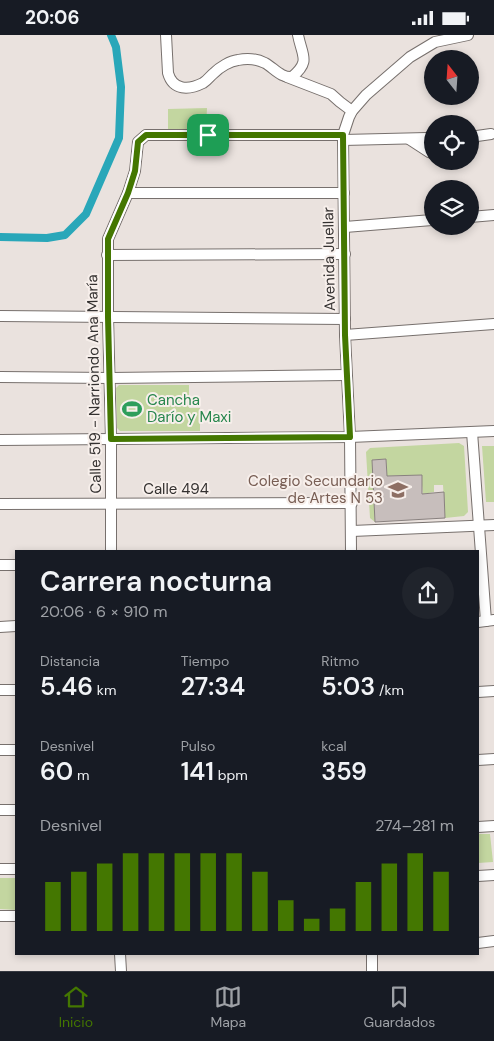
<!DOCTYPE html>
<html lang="es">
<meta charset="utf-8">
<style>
:root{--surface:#171b24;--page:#20242c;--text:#f1f3f6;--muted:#9ea1a6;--line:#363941;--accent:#447701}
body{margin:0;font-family:"DM Sans",sans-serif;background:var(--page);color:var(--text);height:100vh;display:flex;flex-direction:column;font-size:19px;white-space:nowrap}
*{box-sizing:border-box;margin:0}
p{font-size:16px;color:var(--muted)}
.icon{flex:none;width:28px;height:28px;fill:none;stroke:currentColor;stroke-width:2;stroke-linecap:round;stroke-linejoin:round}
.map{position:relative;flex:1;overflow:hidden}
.drawer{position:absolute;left:15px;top:515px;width:464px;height:405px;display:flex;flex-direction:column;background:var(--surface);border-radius:0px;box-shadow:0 2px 8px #0003}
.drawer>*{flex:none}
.needle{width:32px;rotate:343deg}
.controls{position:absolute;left:424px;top:15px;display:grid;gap:10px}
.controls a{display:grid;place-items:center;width:55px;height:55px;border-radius:50%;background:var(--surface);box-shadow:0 2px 8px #0003;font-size:25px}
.pin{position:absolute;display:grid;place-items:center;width:42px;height:42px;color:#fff;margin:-21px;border-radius:10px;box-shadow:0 2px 8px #0006}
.round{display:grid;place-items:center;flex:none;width:52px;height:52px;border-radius:26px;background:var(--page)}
.overview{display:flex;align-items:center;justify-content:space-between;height:85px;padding:0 25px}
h1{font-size:28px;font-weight:600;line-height:38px}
.stats{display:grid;grid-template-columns:repeat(3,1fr);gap:8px;height:85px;padding:5px 25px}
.stats div{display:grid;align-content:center}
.stats b{font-size:25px;font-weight:600}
.stats small{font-size:14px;font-weight:400}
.stats p{font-size:14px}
.chart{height:140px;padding:10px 25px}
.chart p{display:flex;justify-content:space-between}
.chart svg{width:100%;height:90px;margin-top:5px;stroke:var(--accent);stroke-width:6}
.status{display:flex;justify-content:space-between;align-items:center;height:35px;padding:0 25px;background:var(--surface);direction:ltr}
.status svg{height:14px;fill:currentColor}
.menu{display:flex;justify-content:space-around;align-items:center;height:70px;border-top:1px solid var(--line);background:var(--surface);font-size:14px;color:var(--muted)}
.menu a{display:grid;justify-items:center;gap:2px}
.menu .selected{color:var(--accent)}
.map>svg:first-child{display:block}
.green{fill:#c3d6a0}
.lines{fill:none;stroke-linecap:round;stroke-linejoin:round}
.canal{stroke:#29a7b9;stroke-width:8}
.building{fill:#c7bebc;stroke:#89817f}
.minor-casing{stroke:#77706d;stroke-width:12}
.minor{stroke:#fff;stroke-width:10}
.route-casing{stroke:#fff;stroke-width:10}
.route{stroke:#447701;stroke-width:6}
.labels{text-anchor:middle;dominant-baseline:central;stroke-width:4;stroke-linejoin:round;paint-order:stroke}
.street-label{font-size:15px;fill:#343130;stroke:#f7efeb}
.leisure-label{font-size:15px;fill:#27864d;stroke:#f7efeb;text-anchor:start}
.education-label{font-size:15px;fill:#785e54;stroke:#f7efeb;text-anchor:end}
</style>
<div class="status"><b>20:06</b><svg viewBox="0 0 49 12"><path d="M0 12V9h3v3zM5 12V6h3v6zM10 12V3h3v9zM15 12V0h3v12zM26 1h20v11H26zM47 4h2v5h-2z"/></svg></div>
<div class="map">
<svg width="494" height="936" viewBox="0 0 494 936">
<rect width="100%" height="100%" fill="#eae2de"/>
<g class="green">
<polygon points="207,73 206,95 168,95 168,74"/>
<polygon points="119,350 189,350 189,373 200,373 200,396 120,396 117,393 116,353"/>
<polygon points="459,408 464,411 468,477 464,481 445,483 443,450 434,450 434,457 423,459 421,440 387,441 386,424 372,425 375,487 370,483 366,417 370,413"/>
<polygon points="482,411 494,411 494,467 486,467"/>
<polygon points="478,799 490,799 493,827 478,828"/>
<polygon points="0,843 16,843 16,875 0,874"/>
</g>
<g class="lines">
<polyline class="canal" points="0,202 47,203 65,200 86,179 119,103 121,52 116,12 111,0"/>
</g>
<polygon class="building" points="386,424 387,441 422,440 422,459 444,457 445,483 375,487 372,425"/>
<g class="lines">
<defs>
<g id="minor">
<path d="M 166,0 L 168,38 C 173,56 189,55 203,48 C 208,45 210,41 214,38 C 220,32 230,26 238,25 C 247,23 257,24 265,28 C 274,33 281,43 292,42 C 311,26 302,21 298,0"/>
<polyline points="287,42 331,59 340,67 352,76"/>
<polyline points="470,102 491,99"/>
<polyline points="409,104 429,117 432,118"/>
<polyline points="343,105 427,103 432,105"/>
<polyline points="128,158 344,158"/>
<polyline points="470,182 494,180"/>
<polyline points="345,192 432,185"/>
<polyline points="107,220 345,219"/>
<polyline points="0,281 345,284"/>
<polyline points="345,300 494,289"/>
<polyline points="0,342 110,343 346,340"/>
<polyline points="472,397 486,586"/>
<polyline points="0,405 350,402 494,396"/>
<polyline points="0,469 352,468"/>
<polyline points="352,496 494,490"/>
<polyline points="111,516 111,404 108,282 108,204 128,158 135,136 138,107 146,100 343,100"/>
<polyline points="351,516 350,402 345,300 343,100 349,82 352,76 366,60 410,22 435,7 468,0"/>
<polyline points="0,530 16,530"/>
<polyline points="478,587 494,585"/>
<polyline points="0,592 16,591"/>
<polyline points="0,655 16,655"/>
<polyline points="478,657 494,656"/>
<polyline points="0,715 16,715"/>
<polyline points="478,725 494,724"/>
<polyline points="0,775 16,775"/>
<polyline points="478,792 494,791"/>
<polyline points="0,834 16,834"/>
<polyline points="478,841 494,840"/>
<polyline points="0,881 16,881"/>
<polyline points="478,908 494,906"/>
<polyline points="120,919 121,936"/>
<polyline points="372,919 372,936"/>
</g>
</defs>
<use href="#minor" class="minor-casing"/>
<use href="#minor" class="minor"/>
</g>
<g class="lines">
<defs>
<polygon id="route" points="146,100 343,100 345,300 350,402 111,404 108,282 108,204 128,158 135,136 138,107"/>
</defs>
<use href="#route" class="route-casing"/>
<use href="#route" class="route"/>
</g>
<defs>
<symbol id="stadium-bare" viewBox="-9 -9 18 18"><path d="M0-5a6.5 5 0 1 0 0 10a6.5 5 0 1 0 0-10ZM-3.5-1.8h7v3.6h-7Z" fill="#2e9e5b" stroke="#f7efeb" stroke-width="2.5" paint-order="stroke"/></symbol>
<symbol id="school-bare" viewBox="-9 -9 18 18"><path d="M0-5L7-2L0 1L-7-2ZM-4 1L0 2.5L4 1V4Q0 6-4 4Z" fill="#8d6e63" stroke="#f7efeb" stroke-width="2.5" paint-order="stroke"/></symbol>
</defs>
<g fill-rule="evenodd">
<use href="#stadium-bare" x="118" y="360" width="28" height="28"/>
<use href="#school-bare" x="384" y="441" width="28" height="28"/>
</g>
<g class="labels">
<g class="street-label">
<text transform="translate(329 224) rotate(-91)">Avenida Juellar</text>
<text transform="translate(94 349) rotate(-91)">Calle 519 - Narriondo Ana María</text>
<text x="176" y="454">Calle 494</text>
</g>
<g class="leisure-label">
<text x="147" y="365">Cancha<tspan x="147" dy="17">Darío y Maxi</tspan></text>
</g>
<g class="education-label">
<text x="383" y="446">Colegio Secundario<tspan x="383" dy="17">de Artes N 53</tspan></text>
</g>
</g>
</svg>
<div class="controls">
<a><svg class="needle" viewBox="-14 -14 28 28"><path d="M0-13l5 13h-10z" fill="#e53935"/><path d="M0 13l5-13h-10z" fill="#9ea1a6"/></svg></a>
<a><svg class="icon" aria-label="locate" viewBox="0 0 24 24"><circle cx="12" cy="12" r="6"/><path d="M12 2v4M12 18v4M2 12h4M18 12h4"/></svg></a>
<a><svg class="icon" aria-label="layers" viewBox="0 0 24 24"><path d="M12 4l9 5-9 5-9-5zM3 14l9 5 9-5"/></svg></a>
</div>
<div class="pin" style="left:208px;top:100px;background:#1e9e55"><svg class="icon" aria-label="arrive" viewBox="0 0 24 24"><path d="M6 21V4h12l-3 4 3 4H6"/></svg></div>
<section class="drawer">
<div class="overview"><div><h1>Carrera nocturna</h1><p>20:06 · 6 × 910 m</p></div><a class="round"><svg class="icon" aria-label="share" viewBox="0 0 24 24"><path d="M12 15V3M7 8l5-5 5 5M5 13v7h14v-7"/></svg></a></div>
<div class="stats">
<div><p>Distancia</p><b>5.46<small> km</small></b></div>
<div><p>Tiempo</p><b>27:34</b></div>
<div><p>Ritmo</p><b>5:03<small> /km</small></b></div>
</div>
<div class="stats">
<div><p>Desnivel</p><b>60<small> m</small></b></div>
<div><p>Pulso</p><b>141<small> bpm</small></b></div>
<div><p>kcal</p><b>359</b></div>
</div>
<div class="chart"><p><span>Desnivel</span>274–281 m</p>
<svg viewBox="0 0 160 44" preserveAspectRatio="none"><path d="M5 44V20M15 44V15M25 44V11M35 44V6M45 44V6M55 44V6M65 44V6M75 44V6M85 44V15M95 44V29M105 44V38M115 44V33M125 44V20M135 44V11M145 44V6M155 44V15"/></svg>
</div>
</section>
</div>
<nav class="menu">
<a class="selected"><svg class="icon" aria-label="home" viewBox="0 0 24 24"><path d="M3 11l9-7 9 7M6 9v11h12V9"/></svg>Inicio</a>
<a><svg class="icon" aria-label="map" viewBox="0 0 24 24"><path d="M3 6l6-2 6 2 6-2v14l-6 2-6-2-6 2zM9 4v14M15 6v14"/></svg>Mapa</a>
<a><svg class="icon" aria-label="saved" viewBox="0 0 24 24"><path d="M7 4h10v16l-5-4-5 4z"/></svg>Guardados</a>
</nav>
